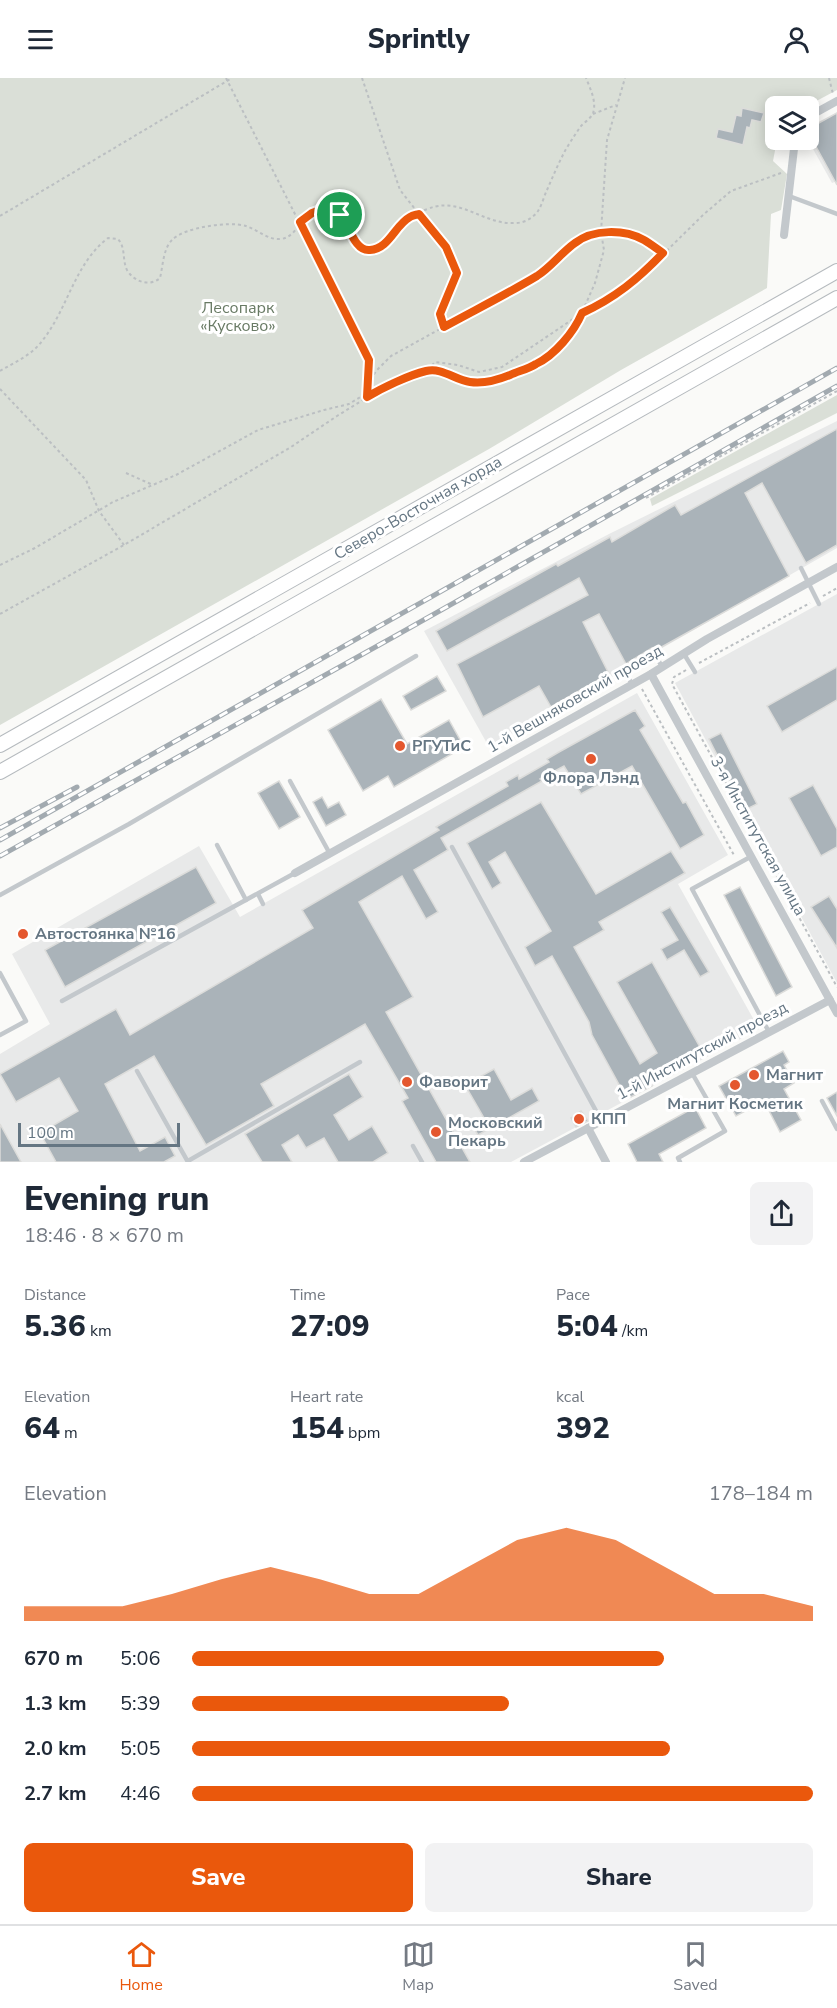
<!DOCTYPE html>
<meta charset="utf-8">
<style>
:root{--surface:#fff;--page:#f2f2f3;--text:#1f2937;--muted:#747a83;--line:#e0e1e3;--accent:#ea580c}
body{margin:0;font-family:"Nunito Sans",sans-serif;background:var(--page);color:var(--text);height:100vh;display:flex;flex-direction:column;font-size:22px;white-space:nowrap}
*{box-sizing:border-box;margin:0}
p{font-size:20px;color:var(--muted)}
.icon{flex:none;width:33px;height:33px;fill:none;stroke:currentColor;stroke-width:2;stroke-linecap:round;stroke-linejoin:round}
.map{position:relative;height:1084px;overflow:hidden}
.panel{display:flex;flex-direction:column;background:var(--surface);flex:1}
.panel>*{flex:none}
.fabs{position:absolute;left:765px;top:18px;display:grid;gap:12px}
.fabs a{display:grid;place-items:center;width:54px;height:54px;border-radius:9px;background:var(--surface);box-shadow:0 3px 15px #0003;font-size:30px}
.scale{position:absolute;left:18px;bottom:15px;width:162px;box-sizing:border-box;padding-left:6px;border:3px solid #657683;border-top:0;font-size:16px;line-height:21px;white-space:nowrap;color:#657683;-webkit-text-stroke:4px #fff;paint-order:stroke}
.pin{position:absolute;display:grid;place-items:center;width:51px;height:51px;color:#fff;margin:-26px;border:3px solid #fff;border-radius:50%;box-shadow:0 2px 6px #0007}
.round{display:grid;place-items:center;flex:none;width:63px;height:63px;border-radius:9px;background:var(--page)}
.overview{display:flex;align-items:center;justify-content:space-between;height:102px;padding:0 24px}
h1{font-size:33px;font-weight:800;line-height:45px}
.metrics{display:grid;grid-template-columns:repeat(3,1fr);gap:9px;height:102px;padding:6px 24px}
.metrics div{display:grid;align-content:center}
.metrics b{font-size:30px;font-weight:800}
.metrics small{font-size:16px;font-weight:400}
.metrics p{font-size:16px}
.chart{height:168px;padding:12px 24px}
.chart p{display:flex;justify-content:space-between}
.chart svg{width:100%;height:108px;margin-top:6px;fill:var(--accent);opacity:.7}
.primary-button{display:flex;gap:12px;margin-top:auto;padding:12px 24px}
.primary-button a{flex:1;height:69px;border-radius:9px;background:var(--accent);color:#fff;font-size:24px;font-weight:800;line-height:69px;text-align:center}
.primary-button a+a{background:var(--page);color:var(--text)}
ul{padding:0 24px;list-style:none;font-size:20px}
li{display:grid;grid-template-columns:96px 72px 1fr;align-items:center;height:45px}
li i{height:15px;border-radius:8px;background:var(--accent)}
header{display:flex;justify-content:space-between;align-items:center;height:78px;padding:0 24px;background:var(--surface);font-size:27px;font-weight:800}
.menu{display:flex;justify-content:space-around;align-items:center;height:84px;border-top:2px solid var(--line);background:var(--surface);font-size:16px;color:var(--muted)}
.menu a{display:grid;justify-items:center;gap:3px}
.menu .current{color:var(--accent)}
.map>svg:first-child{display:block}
.built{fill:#e8e9e9}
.green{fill:#dadfd7}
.building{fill:#aab3b9;stroke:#dcdcda;stroke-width:1.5}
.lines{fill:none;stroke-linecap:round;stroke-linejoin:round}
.primary-casing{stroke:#b5babe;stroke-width:16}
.path{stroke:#bbbfc2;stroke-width:2;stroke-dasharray:3 3;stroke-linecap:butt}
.lane{stroke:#c3c8cc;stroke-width:4.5}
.street{stroke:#c3c8cc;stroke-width:8}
.primary{stroke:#fff;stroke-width:14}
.rail-casing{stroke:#a2aab0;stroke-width:5}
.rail{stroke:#fff;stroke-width:3;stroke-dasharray:9;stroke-linecap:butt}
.route-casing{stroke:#fff;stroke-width:12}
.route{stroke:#ea580c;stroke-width:8}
.poi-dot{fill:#e4572e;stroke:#fff;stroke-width:2}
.labels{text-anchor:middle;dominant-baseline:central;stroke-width:6;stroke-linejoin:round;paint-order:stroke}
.park-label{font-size:16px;fill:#687a64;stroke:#fff}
.street-label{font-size:16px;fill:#657683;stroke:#fff}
.poi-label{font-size:16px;font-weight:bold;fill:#657683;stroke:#fff;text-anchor:start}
</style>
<header><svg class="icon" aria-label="menu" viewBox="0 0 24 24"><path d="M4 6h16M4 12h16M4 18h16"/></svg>Sprintly<svg class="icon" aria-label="person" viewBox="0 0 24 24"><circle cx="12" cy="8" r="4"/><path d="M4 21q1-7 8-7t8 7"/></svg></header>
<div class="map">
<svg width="837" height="1084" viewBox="0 0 837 1084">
<rect width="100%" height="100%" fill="#fafaf8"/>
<g class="built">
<polygon points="837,34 837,103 832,105 808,62 809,49"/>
<polygon points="837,343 837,470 489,669 424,553 609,456"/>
<polygon points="837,516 837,905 675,605"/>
<polygon points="637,615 728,777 678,806 759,951 511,1084 0,1084 0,976 50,946 12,876 199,768 240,839"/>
</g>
<g class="green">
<polygon points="0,0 837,0 837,12 807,28 776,28 777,62 773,83 787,96 781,132 771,136 767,210 621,292 489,371 0,647"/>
<polygon points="837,317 837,335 652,428 650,421"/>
</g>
<g class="building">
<polygon points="742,30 764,35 761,44 752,42 750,50 747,49 743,67 716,60 718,51 732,54 736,37 741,38"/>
<polygon points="837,35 837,107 808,54 808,51"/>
<polygon points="837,351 837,467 806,485 762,405 745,415 789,498 658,571 657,569 652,570 626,586 599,536 583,544 609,596 551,629 539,608 483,639 457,586 588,517 579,500 447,573 436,553 556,486 558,488 610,459 612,464 675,427 681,437"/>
<polygon points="837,589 837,622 782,654 767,628"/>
<polygon points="437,598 446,613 411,632 403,618"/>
<polygon points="381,621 407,666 449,642 464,669 394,709 388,698 363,713 328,652"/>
<polygon points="635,632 645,648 640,652 683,725 686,724 704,757 680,771 632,688 581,716 564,688 540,701 542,703 441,760 448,772 414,792 438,834 426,841 402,798 359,824 413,919 386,934 470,1084 436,1084 402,1023 408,1020 365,946 261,1006 274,1028 206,1067 154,978 105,1006 140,1073 165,1059 175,1078 164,1084 56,1084 40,1055 78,1033 59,1000 16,1024 0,996 116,931 130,957 313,850 302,832 439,752 436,749 508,708 506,704 518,697 519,701 549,684 547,681 559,674"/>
<polygon points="721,655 757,726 745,732 709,661"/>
<polygon points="279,703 300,739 279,751 258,715"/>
<polygon points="813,707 837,751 837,769 821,778 789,720"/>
<polygon points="322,719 328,730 339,724 346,737 326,748 313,724"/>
<polygon points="541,724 596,816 671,773 685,795 599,844 604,852 574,869 640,986 657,975 617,904 652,884 701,971 665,990 664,988 646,997 652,1008 627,1021 592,957 589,944 552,878 535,888 525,869 551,853 505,774 489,784 501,805 492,811 467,765"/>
<polygon points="196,789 216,825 65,909 45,872"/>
<polygon points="740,809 792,909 776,918 724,817"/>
<polygon points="829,818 837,831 837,870 811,829"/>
<polygon points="670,829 709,894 700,899 684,872 667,882 661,871 678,862 661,834"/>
<polygon points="783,973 789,984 784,987 794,1005 784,1011 801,1042 780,1054 764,1023 736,1038 719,1008"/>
<polygon points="494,991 511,1022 532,1010 539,1023 478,1057 472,1047 484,1040 465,1007"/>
<polygon points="349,996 363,1019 334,1037 349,1062 372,1048 388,1075 373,1084 338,1084 324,1060 306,1070 298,1057 282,1067 292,1084 262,1084 245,1056"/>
<polygon points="837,1014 837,1038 827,1020"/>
<polygon points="695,1029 706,1050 659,1076 663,1084 637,1084 628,1066"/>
<polygon points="581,1033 588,1043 576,1049 571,1040"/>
<polygon points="0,1046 21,1084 0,1084"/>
</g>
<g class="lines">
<defs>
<g id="primary">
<polyline points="0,667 837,193"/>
<polyline points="0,694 837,220"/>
</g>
</defs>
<use href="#primary" class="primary-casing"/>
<g class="path">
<polyline points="226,0 369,282 367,319"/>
<polyline points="362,0 400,112 445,169 457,195 440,236 444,248"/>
<polyline points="829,0 833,16"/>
<polyline points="593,36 616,27"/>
<polyline points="0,138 232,0"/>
<polyline points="428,292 435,284 458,287 479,294 502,289 582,235 602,226 638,201 703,137 731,113 781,95"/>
<path d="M 0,293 C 15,284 32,277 42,263 C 68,231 74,186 108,160 L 118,161 C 126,170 122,182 127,192 C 134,204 150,209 160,200 C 163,188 163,171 172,162 C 184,149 230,143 246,148 C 258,152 268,162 280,161 C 301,160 302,124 332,133 C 349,137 352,175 371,172 C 388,170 396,149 408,140 C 412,137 427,131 433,129 C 463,121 485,147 515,145 C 525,145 533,140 538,133 C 542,127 544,118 547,112 C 553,98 559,84 566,71 C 571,63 576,55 581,48 C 585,44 591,40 593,35 C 597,24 590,10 586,0"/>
<polyline points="0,311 86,402 99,433 124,467"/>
<polyline points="126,395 153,407"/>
<polyline points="646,420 837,313"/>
<path d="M 0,487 L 35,470 L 113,424 L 176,397 L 258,352 L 324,332 L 349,326 L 362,318 L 376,293 L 391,278 L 538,197 C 550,188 560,176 573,166 C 591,151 623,151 644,162 C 651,165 657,171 663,175"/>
<polyline points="823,518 837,510"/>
<polyline points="0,536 124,467 291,369 337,338 379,312 427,292 441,293 460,302 473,304 497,302 537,286 552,274 577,246 595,205 604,172 601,154 607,62 625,0"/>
<polyline points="699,585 810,525"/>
<polyline points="686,592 674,599 672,606 837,909"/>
<polyline points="642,611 735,779"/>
</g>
<g class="lane">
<polyline points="789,118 837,136"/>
<polyline points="801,490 819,526"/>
<polyline points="654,574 662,589"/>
<polyline points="684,576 695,594"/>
<polyline points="624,592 632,606"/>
<polyline points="290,703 330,776"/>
<polyline points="217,767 246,822"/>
<polyline points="452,769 601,1042"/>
<polyline points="752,778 692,811 769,954"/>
<polyline points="258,816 263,826"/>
<polyline points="0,817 129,746 416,578"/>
<polyline points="0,895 26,943 0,957"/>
<polyline points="62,923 295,795"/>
<polyline points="137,993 188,1084"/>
<polyline points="822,1023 837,1051"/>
<polyline points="413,1068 422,1084"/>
<polyline points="188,1083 360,984"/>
<polyline points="680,1084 678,1080 725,1053 692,995"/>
</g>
<g class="street">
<polyline points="808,39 837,23"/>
<polyline points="784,157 795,62"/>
<polyline points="651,596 837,935"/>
<polyline points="295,795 651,596 707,561 837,489"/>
<polyline points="588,1050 606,1084"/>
<polyline points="524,1084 830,922"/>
</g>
<use href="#primary" class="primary"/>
<defs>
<g id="rail">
<polyline points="0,750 77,709"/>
<polyline points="0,762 837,290"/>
<polyline points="0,778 397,557 837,308"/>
</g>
</defs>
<use href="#rail" class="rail-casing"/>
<use href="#rail" class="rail"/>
</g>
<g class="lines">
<defs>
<path id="route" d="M 323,131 C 329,132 336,133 341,137 C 349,146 354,174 370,172 C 389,171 395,147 410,139 C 413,137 416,137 419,136 L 446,169 L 457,195 L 440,236 L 444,249 C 475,232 507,216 537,198 C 551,189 561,175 575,165 C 593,151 624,151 644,162 C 651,166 657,171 663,175 C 638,201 615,220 582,235 C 574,254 555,277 536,286 C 528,291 519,293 510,297 C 498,302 484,306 470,304 C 455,302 442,289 426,293 C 409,297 382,310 367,319 L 369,282 L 300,144 L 312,135 Z"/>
</defs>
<use href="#route" class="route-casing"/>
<use href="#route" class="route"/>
</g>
<g class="poi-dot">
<circle cx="400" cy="668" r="6"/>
<circle cx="591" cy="681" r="6"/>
<circle cx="23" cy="856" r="6"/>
<circle cx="754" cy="997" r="6"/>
<circle cx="407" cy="1004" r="6"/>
<circle cx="735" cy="1007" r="6"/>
<circle cx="579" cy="1041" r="6"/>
<circle cx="436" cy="1054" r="6"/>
</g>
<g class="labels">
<g class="park-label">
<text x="238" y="230">Лесопарк<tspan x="238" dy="18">«Кусково»</tspan></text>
</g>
<g class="street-label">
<text transform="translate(418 430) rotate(-30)">Северо-Восточная хорда</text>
<text transform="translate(575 621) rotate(-30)">1-й Вешняковский проезд</text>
<text transform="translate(758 758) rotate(61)">3-я Институтская улица</text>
<text transform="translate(702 973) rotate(-28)">1-й Институтский проезд</text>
</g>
<g class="poi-label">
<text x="412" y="668">РГУТиС</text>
<text x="591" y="700" text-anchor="middle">Флора Лэнд</text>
<text x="35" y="856">Автостоянка №16</text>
<text x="766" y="997">Магнит</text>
<text x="419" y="1004">Фаворит</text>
<text x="735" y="1026" text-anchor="middle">Магнит Косметик</text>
<text x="591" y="1041">КПП</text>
<text x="448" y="1045">Московский<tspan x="448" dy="18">Пекарь</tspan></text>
</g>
</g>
</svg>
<div class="fabs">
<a><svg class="icon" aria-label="layers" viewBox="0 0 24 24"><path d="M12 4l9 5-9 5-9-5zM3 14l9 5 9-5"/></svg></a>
</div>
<div class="scale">100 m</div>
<div class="pin" style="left:340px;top:137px;background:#1e9e55"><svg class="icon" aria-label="arrive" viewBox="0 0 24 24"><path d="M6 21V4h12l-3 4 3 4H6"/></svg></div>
</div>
<section class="panel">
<div class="overview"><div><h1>Evening run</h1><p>18:46 · 8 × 670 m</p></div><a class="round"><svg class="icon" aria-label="share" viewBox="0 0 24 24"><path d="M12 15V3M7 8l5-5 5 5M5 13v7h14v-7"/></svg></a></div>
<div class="metrics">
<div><p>Distance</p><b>5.36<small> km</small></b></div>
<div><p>Time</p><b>27:09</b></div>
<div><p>Pace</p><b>5:04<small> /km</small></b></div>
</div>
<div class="metrics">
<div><p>Elevation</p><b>64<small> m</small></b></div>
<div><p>Heart rate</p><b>154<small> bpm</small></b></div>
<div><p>kcal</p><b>392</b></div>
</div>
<div class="chart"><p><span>Elevation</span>178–184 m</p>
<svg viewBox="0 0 160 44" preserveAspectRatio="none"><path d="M0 44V38L10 38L20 38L30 33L40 27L50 22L60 27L70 33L80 33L90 22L100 11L110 6L120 11L130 22L140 33L150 33L160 38V44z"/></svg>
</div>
<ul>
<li><b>670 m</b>5:06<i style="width:76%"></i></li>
<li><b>1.3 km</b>5:39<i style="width:51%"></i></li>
<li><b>2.0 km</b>5:05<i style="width:77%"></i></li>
<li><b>2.7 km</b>4:46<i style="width:100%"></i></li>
</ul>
<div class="primary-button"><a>Save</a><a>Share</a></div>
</section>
<nav class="menu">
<a class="current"><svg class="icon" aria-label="home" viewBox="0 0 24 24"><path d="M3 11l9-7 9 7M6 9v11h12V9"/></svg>Home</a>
<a><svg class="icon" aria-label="map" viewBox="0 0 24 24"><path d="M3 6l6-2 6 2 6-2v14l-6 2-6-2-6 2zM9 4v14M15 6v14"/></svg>Map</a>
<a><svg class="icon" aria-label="saved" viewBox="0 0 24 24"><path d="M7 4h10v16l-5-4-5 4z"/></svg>Saved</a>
</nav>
